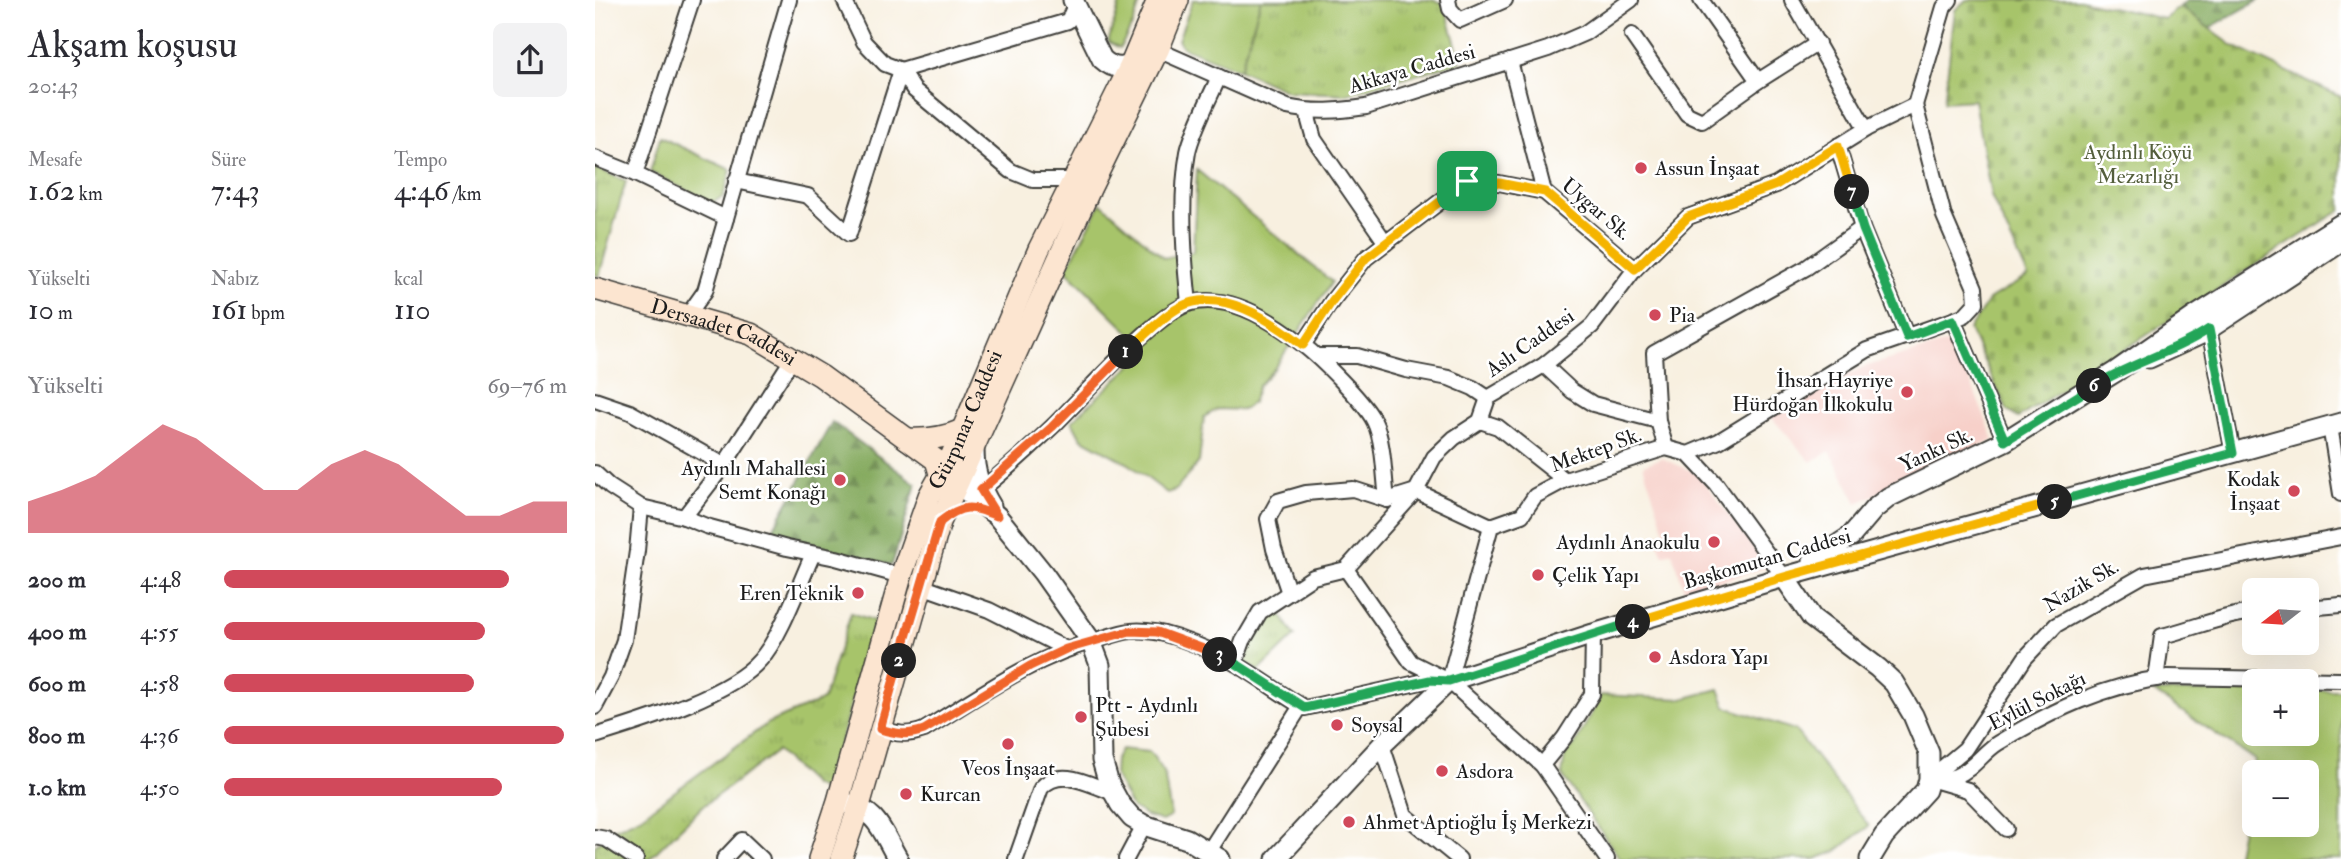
<!DOCTYPE html>
<html lang="tr">
<meta charset="utf-8">
<style>
:root{--surface:#fff;--page:#f2f2f3;--text:#2b2b33;--muted:#7c7c81;--accent:#d1495b}
body{margin:0;font-family:"IM FELL Double Pica",serif;background:var(--page);color:var(--text);height:100vh;display:flex;flex-direction:column;font-size:26px;white-space:nowrap}
*{box-sizing:border-box;margin:0}
p{font-size:23px;color:var(--muted)}
.icon{flex:none;width:38px;height:38px;fill:none;stroke:currentColor;stroke-width:2;stroke-linecap:round;stroke-linejoin:round}
.map{position:relative;flex:1;overflow:hidden}
.drawer{display:flex;flex-direction:column;background:var(--surface);width:595px}
.drawer>*{flex:none}
.needle{width:46px;rotate:253deg}
.controls{position:absolute;left:1647px;top:578px;display:grid;gap:14px}
.controls a{display:grid;place-items:center;width:77px;height:77px;border-radius:10px;background:var(--surface);box-shadow:0 7px 28px #0002;font-size:35px}
.pin{position:absolute;display:grid;place-items:center;width:60px;height:60px;color:#fff;margin:-30px;border-radius:14px;box-shadow:0 4px 10px #0006}
.km{position:absolute;width:35px;height:35px;margin:-18px;border-radius:50%;background:#222;color:#fff;font-size:19px;line-height:35px;text-align:center}
.round{display:grid;place-items:center;flex:none;width:74px;height:74px;border-radius:10px;background:var(--page)}
.headline{display:flex;align-items:center;justify-content:space-between;height:119px;padding:0 28px}
h1{font-size:38px;font-weight:600;line-height:52px}
.metrics{display:grid;grid-template-columns:repeat(3,1fr);gap:10px;height:119px;padding:7px 28px}
.metrics div{display:grid;align-content:center}
.metrics b{font-size:30px;font-weight:600}
.metrics small{font-size:19px;font-weight:400}
.metrics p{font-size:19px}
.chart{height:196px;padding:14px 28px}
.chart p{display:flex;justify-content:space-between}
.chart svg{width:100%;height:126px;margin-top:7px;fill:var(--accent);opacity:.7}
ul{padding:0 28px;list-style:none;font-size:23px}
li{display:grid;grid-template-columns:112px 84px 1fr;align-items:center;height:52px}
li i{height:18px;border-radius:9px;background:var(--accent)}
main{display:flex;flex:1;min-height:0}
.map>svg:first-child{display:block}
.built{fill:#f7d0c9}
.grass{fill:#a7c46b;stroke:#627044;stroke-width:2;fill-rule:evenodd}
.forest{fill:url(#forest-firs);stroke:#50633e;stroke-width:2}
.cemetery{fill:url(#cemetery-stones);stroke:#627044;stroke-width:2}
.park{fill:url(#park-tufts);stroke:#627044;stroke-width:2}
.lines{fill:none;stroke-linecap:round;stroke-linejoin:round}
.minor-casing{stroke:#3d3c39;stroke-width:18}
.tertiary-casing{stroke:#3d3c39;stroke-width:23}
.secondary-casing{stroke:#3d3c39;stroke-width:24}
.minor{stroke:#fff;stroke-width:14}
.tertiary{stroke:#fff;stroke-width:19}
.secondary{stroke:#fce5d0;stroke-width:21}
.split-1-casing{stroke:#fff;stroke-width:14}
.split-2-casing{stroke:#fff;stroke-width:14}
.split-3-casing{stroke:#fff;stroke-width:14}
.split-4-casing{stroke:#fff;stroke-width:14}
.split-5-casing{stroke:#fff;stroke-width:14}
.split-6-casing{stroke:#fff;stroke-width:14}
.split-7-casing{stroke:#fff;stroke-width:14}
.split-8-casing{stroke:#fff;stroke-width:14}
.split-1{stroke:#f5b400;stroke-width:9}
.split-2{stroke:#f0652b;stroke-width:9}
.split-3{stroke:#f0652b;stroke-width:9}
.split-4{stroke:#22a559;stroke-width:9}
.split-5{stroke:#f5b400;stroke-width:9}
.split-6{stroke:#22a559;stroke-width:9}
.split-7{stroke:#22a559;stroke-width:9}
.split-8{stroke:#f5b400;stroke-width:9}
.poi-dot{fill:#d1495b;stroke:#fff;stroke-width:2.5}
.labels{text-anchor:middle;dominant-baseline:central;stroke-width:5;stroke-linejoin:round;paint-order:stroke}
.street-label{font-size:21px;fill:#1c1c1c;stroke:#fff}
.park-label{font-size:21px;fill:#545f3c;stroke:#fff}
.poi-label{font-size:21px;fill:#1c1c1c;stroke:#fff;text-anchor:start}
</style>
<main>
<section class="drawer">
<div class="headline"><div><h1>Akşam koşusu</h1><p>20:43</p></div><a class="round"><svg class="icon" aria-label="share" viewBox="0 0 24 24"><path d="M12 15V3M7 8l5-5 5 5M5 13v7h14v-7"/></svg></a></div>
<div class="metrics">
<div><p>Mesafe</p><b>1.62<small> km</small></b></div>
<div><p>Süre</p><b>7:43</b></div>
<div><p>Tempo</p><b>4:46<small> /km</small></b></div>
</div>
<div class="metrics">
<div><p>Yükselti</p><b>10<small> m</small></b></div>
<div><p>Nabız</p><b>161<small> bpm</small></b></div>
<div><p>kcal</p><b>110</b></div>
</div>
<div class="chart"><p><span>Yükselti</span>69–76 m</p>
<svg viewBox="0 0 160 44" preserveAspectRatio="none"><path d="M0 44V33L10 29L20 24L30 15L40 6L50 11L60 20L70 29L80 29L90 20L100 15L110 20L120 29L130 38L140 38L150 33L160 33V44z"/></svg>
</div>
<ul>
<li><b>200 m</b>4:48<i style="width:83%"></i></li>
<li><b>400 m</b>4:55<i style="width:76%"></i></li>
<li><b>600 m</b>4:58<i style="width:73%"></i></li>
<li><b>800 m</b>4:36<i style="width:99%"></i></li>
<li><b>1.0 km</b>4:50<i style="width:81%"></i></li>
</ul>
</section>
<div class="map">
<svg width="1746" height="859" viewBox="0 0 1746 859">
<defs>
<pattern id="forest-firs" width="22" height="20" patternUnits="userSpaceOnUse" patternTransform="scale(1.75)"><rect width="22" height="20" fill="#85aa5f"/><path d="M5 1l3.5 6h-7zM16 11l3.5 6h-7z" fill="#6c8a4e"/></pattern>
<pattern id="cemetery-stones" width="16" height="16" patternUnits="userSpaceOnUse" patternTransform="scale(1.75)"><rect width="16" height="16" fill="#a7c46b"/><path d="M2 7V4a2 2 0 0 1 4 0v3zM10 15v-3a2 2 0 0 1 4 0v3z" fill="#8fa85c"/></pattern>
<pattern id="park-tufts" width="24" height="20" patternUnits="userSpaceOnUse" patternTransform="scale(1.75)"><rect width="24" height="20" fill="#a7c46b"/><path d="M3 7l-1-3M5 7V3M7 7l1-3M15 17l-1-3M17 17v-4M19 17l1-3" fill="none" stroke="#8fa85c"/></pattern>
</defs>
<rect width="100%" height="100%" fill="#fff"/>
<filter id="ink" filterUnits="userSpaceOnUse"><feTurbulence type="fractalNoise" baseFrequency=".0143" numOctaves="2"/><feDisplacementMap in="SourceGraphic" scale="14" xChannelSelector="R" yChannelSelector="G"/><feConvolveMatrix kernelMatrix="1 2 1 2 8 2 1 2 1" color-interpolation-filters="sRGB"/></filter>
<filter id="wash" filterUnits="userSpaceOnUse"><feTurbulence type="fractalNoise" baseFrequency=".00686" numOctaves="4" result="noise"/><feDisplacementMap in="SourceGraphic" scale="28" xChannelSelector="R" yChannelSelector="G"/><feGaussianBlur stdDeviation="1.57" result="paint"/><feColorMatrix in="noise" values="0 0 0 0 0 0 0 0 0 0 0 0 0 0 0 0 0 1.4 0 .05"/><feComposite in="paint" operator="in"/></filter>
<g filter="url(#wash)">
<rect width="100%" height="100%" fill="#f8f0e0"/>
<g class="built">
<polygon points="1359,341 1399,440 1262,503 1235,451 1216,462 1175,416 1268,367"/>
<polygon points="1067,458 1103,474 1173,567 1090,592 1077,552 1068,555 1060,536 1070,532 1048,465"/>
</g>
<g class="grass">
<polygon points="526,0 546,0 538,24 525,48 513,42"/>
<polygon points="598,0 666,0 645,70 587,47 583,40"/>
<polygon points="65,137 136,170 128,197 116,203 55,172"/>
<polygon points="602,170 737,282 679,369 663,386 657,403 648,410 623,409 609,417 604,462 581,490 572,493 534,464 486,438 477,421 549,353 537,335 471,270 506,203 569,258 598,252"/>
<polygon points="1124,689 1131,707 1200,730 1274,826 1240,852 1220,859 1025,859 967,775 970,755 980,745 1006,695 1087,699"/>
<path d="M 1712,690 L 1746,690 L 1746,859 L 1641,859 L 1660,760 L 1558,692 L 1659,691 L 1659,733 L 1712,733 ZM 1659,772 L 1712,772 L 1712,824 L 1659,824 Z"/>
<polygon points="526,749 555,752 569,772 576,816 567,821 551,816 537,808 519,774 520,760"/>
</g>
<g class="forest">
<polygon points="1592,0 1664,0 1614,28 1585,7"/>
<polygon points="237,422 321,484 297,565 176,533"/>
</g>
<polygon class="cemetery" points="1371,0 1485,0 1569,19 1585,7 1638,46 1746,97 1746,210 1423,418 1412,410 1374,329 1394,300 1433,276 1396,196 1379,100 1349,102 1360,10"/>
<g class="park">
<polygon points="666,0 836,0 849,3 866,62 750,94 693,91 645,70"/>
<polygon points="0,168 31,181 4,276 0,275"/>
<polygon points="683,610 700,636 664,671 647,660 664,623"/>
<polygon points="256,613 280,621 231,791 218,785 182,751 108,806 54,859 0,859 0,846 15,831 45,817 173,723 228,700"/>
</g>
</g>
<g filter="url(#ink)">
<g class="lines">
<defs>
<g id="minor">
<polyline points="249,0 269,42 290,64 306,70 319,90 416,171 438,180 477,180"/>
<polyline points="853,0 855,9 865,20 910,0"/>
<polyline points="1106,0 1163,81"/>
<polyline points="1197,0 1271,129"/>
<polyline points="1037,35 1092,114 1107,121 1163,81 1223,43"/>
<path d="M 564,43 L 563,50 L 692,107 C 719,113 744,111 771,107 L 953,49 L 990,33 L 1036,0"/>
<polyline points="915,61 949,192"/>
<polyline points="306,70 473,21 480,5"/>
<polyline points="713,111 714,121 719,139 791,243"/>
<polyline points="1243,146 1267,228 1312,337"/>
<polyline points="0,158 40,174 131,218"/>
<polyline points="40,174 97,0"/>
<polyline points="141,181 213,196 254,234 306,70"/>
<path d="M 594,303 C 589,259 585,196 593,152 C 597,132 615,97 624,77"/>
<polyline points="93,315 110,291 194,0"/>
<polyline points="1358,320 1410,441"/>
<polyline points="1614,329 1638,453"/>
<polyline points="708,345 737,301 771,258 872,181 904,183 949,192 1040,269"/>
<polyline points="723,356 762,356 811,370 854,378 878,388 893,398"/>
<polyline points="949,365 977,391 998,404 1063,421"/>
<polyline points="0,400 35,412 129,465"/>
<polyline points="885,421 903,427 970,480"/>
<polyline points="1735,426 1746,494"/>
<polyline points="1071,448 1063,421 1059,353 1211,268 1267,228"/>
<polyline points="1093,454 1121,484 1189,577"/>
<polyline points="0,473 15,487 46,507 89,517 111,526 192,548 241,558 306,576"/>
<path d="M 386,490 C 411,470 435,448 458,426 C 487,398 561,312 596,303 C 635,293 678,321 707,344 C 726,359 768,400 779,421 C 789,441 789,477 792,500"/>
<polyline points="89,517 129,465 198,358"/>
<polyline points="751,569 816,662 854,681 947,765 1012,859"/>
<polyline points="326,586 394,610 471,649"/>
<polyline points="694,593 679,549 673,519 683,501 711,493 758,489 792,500 821,491 896,526"/>
<polyline points="1712,608 1746,605"/>
<polyline points="640,663 648,641 665,612 718,577 751,569 821,491 839,457 859,438 885,421 893,398 949,365 997,326 1040,269 1093,217 1181,185 1271,129 1320,105 1349,7 1355,0"/>
<path d="M 1561,679 L 1567,636 C 1597,629 1628,615 1659,612"/>
<polyline points="854,681 896,526 927,515 940,496 970,480 1071,448 1093,454 1124,441 1272,350 1358,320 1370,315 1381,303 1380,288 1349,216 1320,105"/>
<polyline points="0,707 16,677 29,640 42,551 46,507"/>
<path d="M 285,729 C 302,734 312,736 329,730 C 385,695 440,656 505,639 C 515,636 526,632 536,631 C 564,628 598,643 623,654 C 654,669 680,691 710,708 L 835,680 L 854,681"/>
<path d="M 0,736 C 45,722 134,696 165,660 C 186,637 204,584 218,554"/>
<polyline points="787,745 810,815 864,859"/>
<polyline points="947,765 969,738 997,694 998,634"/>
<polyline points="1334,779 1370,749 1430,658 1461,625 1549,575 1746,537"/>
<path d="M 1334,779 C 1342,778 1353,779 1361,776 C 1378,770 1388,752 1403,743 C 1458,710 1510,685 1573,677 L 1746,680"/>
<polyline points="1342,781 1373,790 1411,829"/>
<polyline points="0,837 11,839 41,859"/>
<polyline points="614,851 706,706"/>
<polyline points="129,859 147,840 167,859"/>
<path d="M 421,859 L 446,788 C 466,766 495,785 519,793"/>
<polyline points="531,859 549,825"/>
</g>
<g id="tertiary">
<path d="M 478,0 L 507,59 C 521,72 532,68 547,59"/>
<polyline points="1554,358 1606,334 1746,242"/>
<path d="M 379,450 C 379,472 385,488 396,506"/>
<polyline points="356,470 375,494 402,516 448,573 496,641 505,665 507,760 514,784 525,804 537,818 549,825 592,839 625,859"/>
<polyline points="1218,561 1256,536 1279,509 1294,497 1410,441 1520,372 1599,317 1746,224"/>
<polyline points="1189,577 1217,618 1283,668 1299,683 1318,715 1334,753 1334,779 1331,790 1289,836 1275,859"/>
<path d="M 248,802 C 284,812 286,830 303,859"/>
<polyline points="681,859 787,745 854,681 998,634 1189,577 1746,423"/>
</g>
<g id="secondary">
<path id="s1" d="M 0,289 L 156,334 L 226,376 L 341,460 L 348,484"/>
<path d="M 312,439 C 333,440 349,438 367,430"/>
<path id="s2" d="M 224,859 L 243,801 L 306,576 L 334,496 L 356,457 L 444,249 L 535,67 L 563,0"/>
<polyline points="246,859 264,806 345,522 495,189 563,50 583,0"/>
</g>
</defs>
<use href="#minor" class="minor-casing"/>
<use href="#tertiary" class="tertiary-casing"/>
<use href="#secondary" class="secondary-casing"/>
<use href="#minor" class="minor"/>
<use href="#tertiary" class="tertiary"/>
<use href="#secondary" class="secondary"/>
</g>
</g>
<g class="lines" filter="url(#ink)">
<defs>
<path id="split-1" d="M 531,352 C 548,337 565,318 585,307 C 626,286 677,321 708,345 L 737,301 L 771,258 L 872,181"/>
<path id="split-2" d="M 304,661 L 345,522 C 368,503 376,506 402,516 L 386,490 L 457,427 L 531,352"/>
<path id="split-3" d="M 304,661 L 285,729 C 302,734 312,736 329,730 L 435,666 L 471,649 L 535,631 L 562,632 L 625,655"/>
<polyline id="split-4" points="625,655 640,663 710,708 835,680 854,681 1038,622"/>
<polyline id="split-5" points="1038,622 1189,577 1460,502"/>
<path id="split-6" d="M 1460,502 L 1638,453 L 1614,329 C 1578,353 1535,363 1499,386"/>
<polyline id="split-7" points="1257,192 1268,229 1312,337 1358,320 1410,441 1499,386"/>
<polyline id="split-8" points="872,181 904,183 950,192 1040,269 1093,217 1181,185 1243,146 1257,192"/>
</defs>
<use href="#split-1" class="split-1-casing"/>
<use href="#split-2" class="split-2-casing"/>
<use href="#split-3" class="split-3-casing"/>
<use href="#split-4" class="split-4-casing"/>
<use href="#split-5" class="split-5-casing"/>
<use href="#split-6" class="split-6-casing"/>
<use href="#split-7" class="split-7-casing"/>
<use href="#split-8" class="split-8-casing"/>
<use href="#split-1" class="split-1"/>
<use href="#split-2" class="split-2"/>
<use href="#split-3" class="split-3"/>
<use href="#split-4" class="split-4"/>
<use href="#split-5" class="split-5"/>
<use href="#split-6" class="split-6"/>
<use href="#split-7" class="split-7"/>
<use href="#split-8" class="split-8"/>
</g>
<g class="poi-dot">
<circle cx="1046" cy="168" r="7"/>
<circle cx="1060" cy="315" r="7"/>
<circle cx="1312" cy="392" r="7"/>
<circle cx="245" cy="480" r="7"/>
<circle cx="1699" cy="491" r="7"/>
<circle cx="1119" cy="542" r="7"/>
<circle cx="943" cy="575" r="7"/>
<circle cx="263" cy="593" r="7"/>
<circle cx="1060" cy="657" r="7"/>
<circle cx="486" cy="717" r="7"/>
<circle cx="742" cy="725" r="7"/>
<circle cx="413" cy="744" r="7"/>
<circle cx="847" cy="771" r="7"/>
<circle cx="311" cy="794" r="7"/>
<circle cx="754" cy="822" r="7"/>
</g>
<g class="labels">
<g class="street-label">
<text transform="translate(817 69) rotate(-16)">Akkaya Caddesi</text>
<text transform="translate(1001 209) rotate(40)">Uygar Sk.</text>
<text stroke="none"><textPath href="#s1" startOffset="136">Dersaadet Caddesi</textPath></text>
<text transform="translate(935 343) rotate(-35)">Aslı Caddesi</text>
<text stroke="none"><textPath href="#s2" startOffset="464">Gürpınar Caddesi</textPath></text>
<text transform="translate(1001 450) rotate(-20)">Mektep Sk.</text>
<text transform="translate(1341 450) rotate(-25)">Yankı Sk.</text>
<text transform="translate(1172 559) rotate(-16)">Başkomutan Caddesi</text>
<text transform="translate(1486 586) rotate(-31)">Nazik Sk.</text>
<text transform="translate(1442 701) rotate(-27)">Eylül Sokağı</text>
</g>
<g class="park-label">
<text x="1543" y="152">Aydınlı Köyü<tspan x="1543" dy="24">Mezarlığı</tspan></text>
</g>
<g class="poi-label">
<text x="1060" y="168">Assun İnşaat</text>
<text x="1074" y="315">Pia</text>
<text x="1298" y="380" text-anchor="end">İhsan Hayriye<tspan x="1298" dy="24">Hürdoğan İlkokulu</tspan></text>
<text x="231" y="468" text-anchor="end">Aydınlı Mahallesi<tspan x="231" dy="24">Semt Konağı</tspan></text>
<text x="1685" y="479" text-anchor="end">Kodak<tspan x="1685" dy="24">İnşaat</tspan></text>
<text x="1105" y="542" text-anchor="end">Aydınlı Anaokulu</text>
<text x="957" y="575">Çelik Yapı</text>
<text x="249" y="593" text-anchor="end">Eren Teknik</text>
<text x="1074" y="657">Asdora Yapı</text>
<text x="500" y="705">Ptt - Aydınlı<tspan x="500" dy="24">Şubesi</tspan></text>
<text x="756" y="725">Soysal</text>
<text x="413" y="768" text-anchor="middle">Veos İnşaat</text>
<text x="861" y="771">Asdora</text>
<text x="325" y="794">Kurcan</text>
<text x="768" y="822">Ahmet Aptioğlu İş Merkezi</text>
</g>
</g>
</svg>
<div class="controls">
<a><svg class="needle" viewBox="-14 -14 28 28"><path d="M0-13l5 13h-10z" fill="#e53935"/><path d="M0 13l5-13h-10z" fill="#7c7c81"/></svg></a>
<a>+</a>
<a>−</a>
</div>
<div class="pin" style="left:872px;top:181px;background:#1e9e55"><svg class="icon" aria-label="arrive" viewBox="0 0 24 24"><path d="M6 21V4h12l-3 4 3 4H6"/></svg></div>
<b class="km" style="left:531px;top:352px">1</b>
<b class="km" style="left:304px;top:661px">2</b>
<b class="km" style="left:625px;top:655px">3</b>
<b class="km" style="left:1038px;top:622px">4</b>
<b class="km" style="left:1460px;top:502px">5</b>
<b class="km" style="left:1499px;top:386px">6</b>
<b class="km" style="left:1257px;top:192px">7</b>
</div>
</main>
